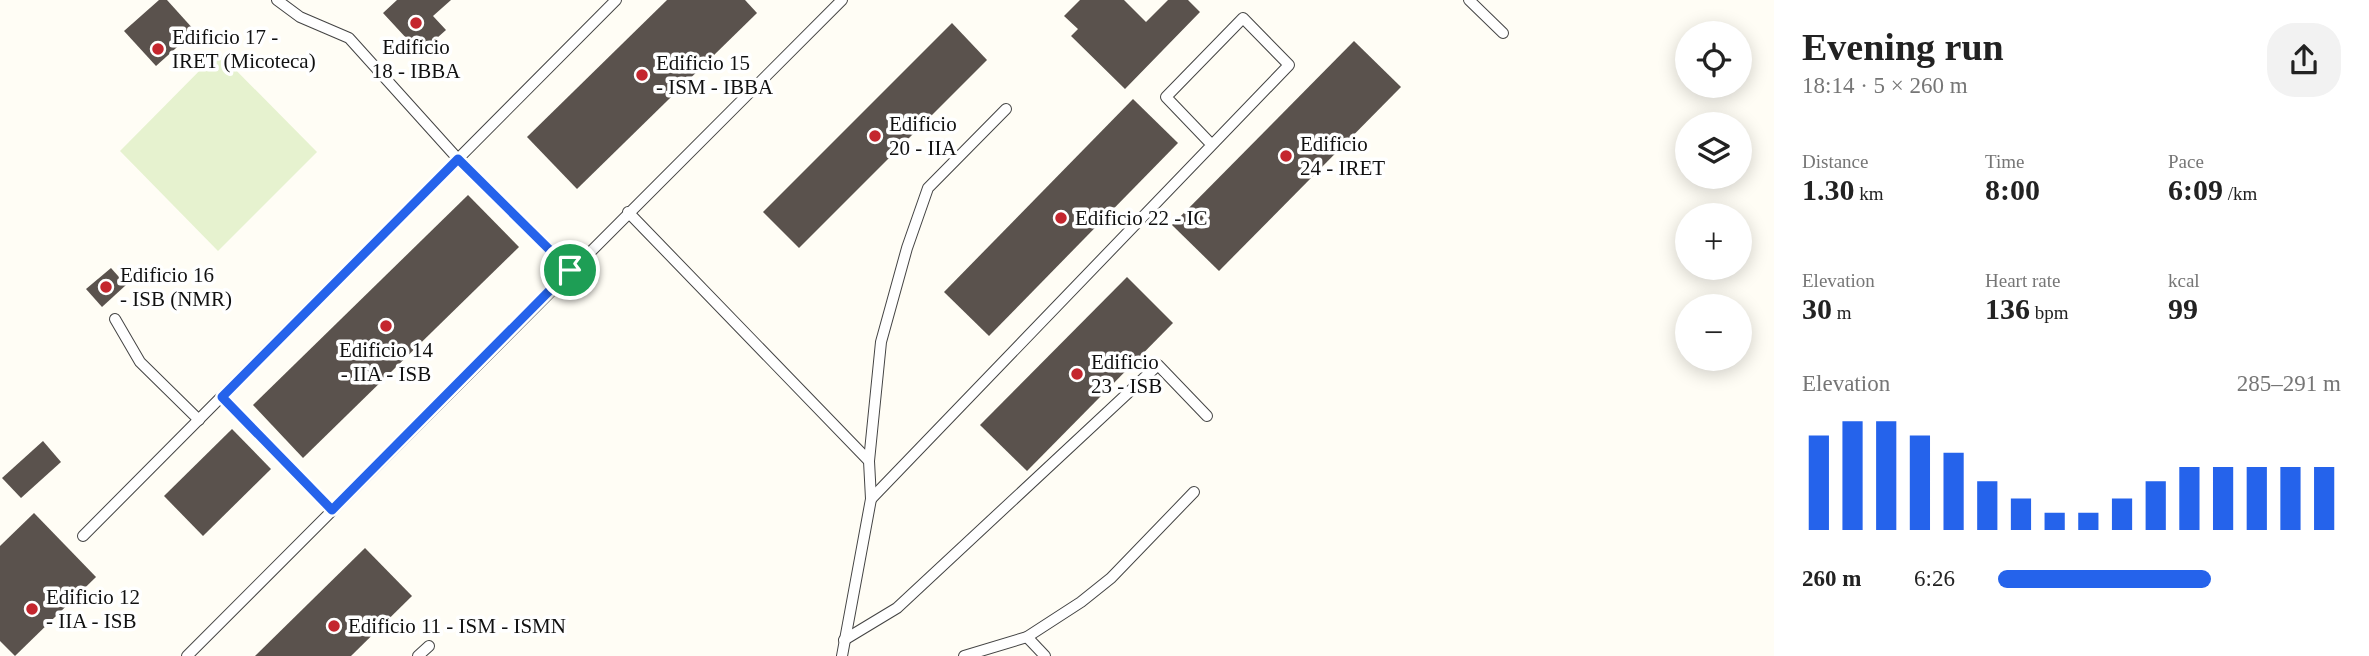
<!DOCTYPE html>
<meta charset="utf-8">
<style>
:root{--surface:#fff;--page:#f2f2f2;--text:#222;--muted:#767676;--accent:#2563eb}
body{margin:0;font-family:Georgia,serif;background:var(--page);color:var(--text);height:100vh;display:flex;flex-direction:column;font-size:26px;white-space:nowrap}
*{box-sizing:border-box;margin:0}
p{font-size:23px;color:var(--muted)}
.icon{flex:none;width:38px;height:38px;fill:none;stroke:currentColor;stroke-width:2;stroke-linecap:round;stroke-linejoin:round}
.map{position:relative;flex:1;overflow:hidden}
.drawer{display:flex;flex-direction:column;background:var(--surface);width:595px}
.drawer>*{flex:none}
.fabs{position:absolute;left:1675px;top:21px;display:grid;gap:14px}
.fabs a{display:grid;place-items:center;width:77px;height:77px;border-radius:50%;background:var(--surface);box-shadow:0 4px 18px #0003;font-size:35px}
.pin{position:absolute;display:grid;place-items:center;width:60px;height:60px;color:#fff;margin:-30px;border:4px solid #fff;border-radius:50%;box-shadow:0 2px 7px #0007}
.round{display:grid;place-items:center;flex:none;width:74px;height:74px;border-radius:28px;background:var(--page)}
.summary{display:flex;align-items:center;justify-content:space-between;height:119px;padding:0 28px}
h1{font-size:38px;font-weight:700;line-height:52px}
.figures{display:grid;grid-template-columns:repeat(3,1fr);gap:10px;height:119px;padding:7px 28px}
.figures div{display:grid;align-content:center}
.figures b{font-size:30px;font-weight:700}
.figures small{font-size:19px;font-weight:400}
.figures p{font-size:19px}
.chart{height:196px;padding:14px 28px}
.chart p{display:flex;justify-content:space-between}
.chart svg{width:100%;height:126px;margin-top:7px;stroke:var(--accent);stroke-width:6}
ul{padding:0 28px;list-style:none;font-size:23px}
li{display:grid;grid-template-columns:112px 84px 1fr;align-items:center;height:52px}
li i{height:18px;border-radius:9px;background:var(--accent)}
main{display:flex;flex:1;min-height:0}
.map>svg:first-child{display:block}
.pitch{fill:#e6f2cf}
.building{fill:#5a524d}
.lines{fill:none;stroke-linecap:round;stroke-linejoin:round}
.lane-casing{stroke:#444;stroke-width:12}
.lane{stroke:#fff;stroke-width:10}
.route-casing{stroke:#fff;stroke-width:14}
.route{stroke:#2563eb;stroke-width:9}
.poi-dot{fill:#c4262e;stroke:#fff;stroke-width:2.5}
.labels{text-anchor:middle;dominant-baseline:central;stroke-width:7;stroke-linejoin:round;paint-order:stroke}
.poi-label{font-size:21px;fill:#111;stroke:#fff;text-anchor:start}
</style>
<main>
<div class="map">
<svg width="1774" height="656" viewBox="0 0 1774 656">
<rect width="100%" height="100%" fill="#fffdf5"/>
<polygon class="pitch" points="218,52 317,152 218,251 120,151"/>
<g class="building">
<polygon points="159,0 167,0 195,31 156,66 124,31"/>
<polygon points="397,0 451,0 433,16 446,30 420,53 383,13"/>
<polygon points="667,0 745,0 757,13 577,189 527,137"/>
<polygon points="1080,0 1124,0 1146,22 1168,0 1188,0 1200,12 1125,89 1071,36 1078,29 1064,16"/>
<polygon points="952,23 987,60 799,248 763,212"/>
<polygon points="1354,41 1401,87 1219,271 1172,225"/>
<polygon points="1133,99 1178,143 989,336 944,292"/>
<polygon points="468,195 519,247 303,458 253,405"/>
<polygon points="111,268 126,285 102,307 86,289"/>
<polygon points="1127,277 1173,323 1027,471 980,425"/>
<polygon points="232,429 271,469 203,536 164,496"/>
<polygon points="43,441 61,462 21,498 2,478"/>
<polygon points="34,513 96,577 15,656 0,641 0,546"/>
<polygon points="365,548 412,596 351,656 255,656"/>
</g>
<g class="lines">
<defs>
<g id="lane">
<polyline points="277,0 300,17 349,38 458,159 570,270"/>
<polyline points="1469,0 1503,33"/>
<polyline points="628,212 869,461 871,499 842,656"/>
<polyline points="115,319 140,362 199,420"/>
<polyline points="222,397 332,510"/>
<polyline points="869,461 881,342 907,248 928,188 1006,109"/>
<polyline points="871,499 1289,65 1243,18 1166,97 1212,145"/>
<polyline points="83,536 616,0"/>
<polyline points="1027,637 1045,656"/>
<polyline points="844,640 897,608 1158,365 1207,416"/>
<polyline points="187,656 842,0"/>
<polyline points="418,656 429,646"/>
<polyline points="964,656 1027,637 1081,602 1111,578 1194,492"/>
</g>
</defs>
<use href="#lane" class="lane-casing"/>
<use href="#lane" class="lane"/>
</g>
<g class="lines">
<defs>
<polygon id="route" points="458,159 570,270 332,510 222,397"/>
</defs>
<use href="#route" class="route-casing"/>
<use href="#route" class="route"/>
</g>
<g class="poi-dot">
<circle cx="416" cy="23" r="7"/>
<circle cx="158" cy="49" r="7"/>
<circle cx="642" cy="75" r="7"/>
<circle cx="875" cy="136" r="7"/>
<circle cx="1286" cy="156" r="7"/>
<circle cx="1061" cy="218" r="7"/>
<circle cx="106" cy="287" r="7"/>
<circle cx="386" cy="326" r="7"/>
<circle cx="1077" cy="374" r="7"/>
<circle cx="32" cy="609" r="7"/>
<circle cx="334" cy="626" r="7"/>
</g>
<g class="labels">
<g class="poi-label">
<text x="172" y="37">Edificio 17 -<tspan x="172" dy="24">IRET (Micoteca)</tspan></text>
<text x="416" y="47" text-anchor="middle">Edificio<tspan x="416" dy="24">18 - IBBA</tspan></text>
<text x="656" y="63">Edificio 15<tspan x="656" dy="24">- ISM - IBBA</tspan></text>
<text x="889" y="124">Edificio<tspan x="889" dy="24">20 - IIA</tspan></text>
<text x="1300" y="144">Edificio<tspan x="1300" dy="24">24 - IRET</tspan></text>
<text x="1075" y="218">Edificio 22 - IC</text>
<text x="120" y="275">Edificio 16<tspan x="120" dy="24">- ISB (NMR)</tspan></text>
<text x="386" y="350" text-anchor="middle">Edificio 14<tspan x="386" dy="24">- IIA - ISB</tspan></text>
<text x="1091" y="362">Edificio<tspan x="1091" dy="24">23 - ISB</tspan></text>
<text x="46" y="597">Edificio 12<tspan x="46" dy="24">- IIA - ISB</tspan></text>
<text x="348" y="626">Edificio 11 - ISM - ISMN</text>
</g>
</g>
</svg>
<div class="fabs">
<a><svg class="icon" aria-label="locate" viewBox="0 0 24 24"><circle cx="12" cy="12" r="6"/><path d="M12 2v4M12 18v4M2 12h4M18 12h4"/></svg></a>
<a><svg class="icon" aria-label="layers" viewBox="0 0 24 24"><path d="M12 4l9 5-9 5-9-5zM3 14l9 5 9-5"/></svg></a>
<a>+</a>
<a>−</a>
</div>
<div class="pin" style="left:570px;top:270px;background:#1e9e55"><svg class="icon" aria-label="arrive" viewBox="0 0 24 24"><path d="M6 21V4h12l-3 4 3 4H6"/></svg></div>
</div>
<section class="drawer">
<div class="summary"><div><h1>Evening run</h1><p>18:14 · 5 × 260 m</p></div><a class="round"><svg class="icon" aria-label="share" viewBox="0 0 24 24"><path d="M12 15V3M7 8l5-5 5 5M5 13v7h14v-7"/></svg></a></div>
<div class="figures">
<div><p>Distance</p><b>1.30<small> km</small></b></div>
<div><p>Time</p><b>8:00</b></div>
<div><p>Pace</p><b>6:09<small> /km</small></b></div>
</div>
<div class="figures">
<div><p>Elevation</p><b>30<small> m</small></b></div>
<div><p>Heart rate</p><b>136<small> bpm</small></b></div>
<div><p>kcal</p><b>99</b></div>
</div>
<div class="chart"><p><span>Elevation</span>285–291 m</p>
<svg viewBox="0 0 160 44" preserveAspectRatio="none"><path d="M5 44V11M15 44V6M25 44V6M35 44V11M45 44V17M55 44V27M65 44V33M75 44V38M85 44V38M95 44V33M105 44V27M115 44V22M125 44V22M135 44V22M145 44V22M155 44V22"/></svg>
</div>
<ul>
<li><b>260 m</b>6:26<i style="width:62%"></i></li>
</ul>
</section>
</main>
